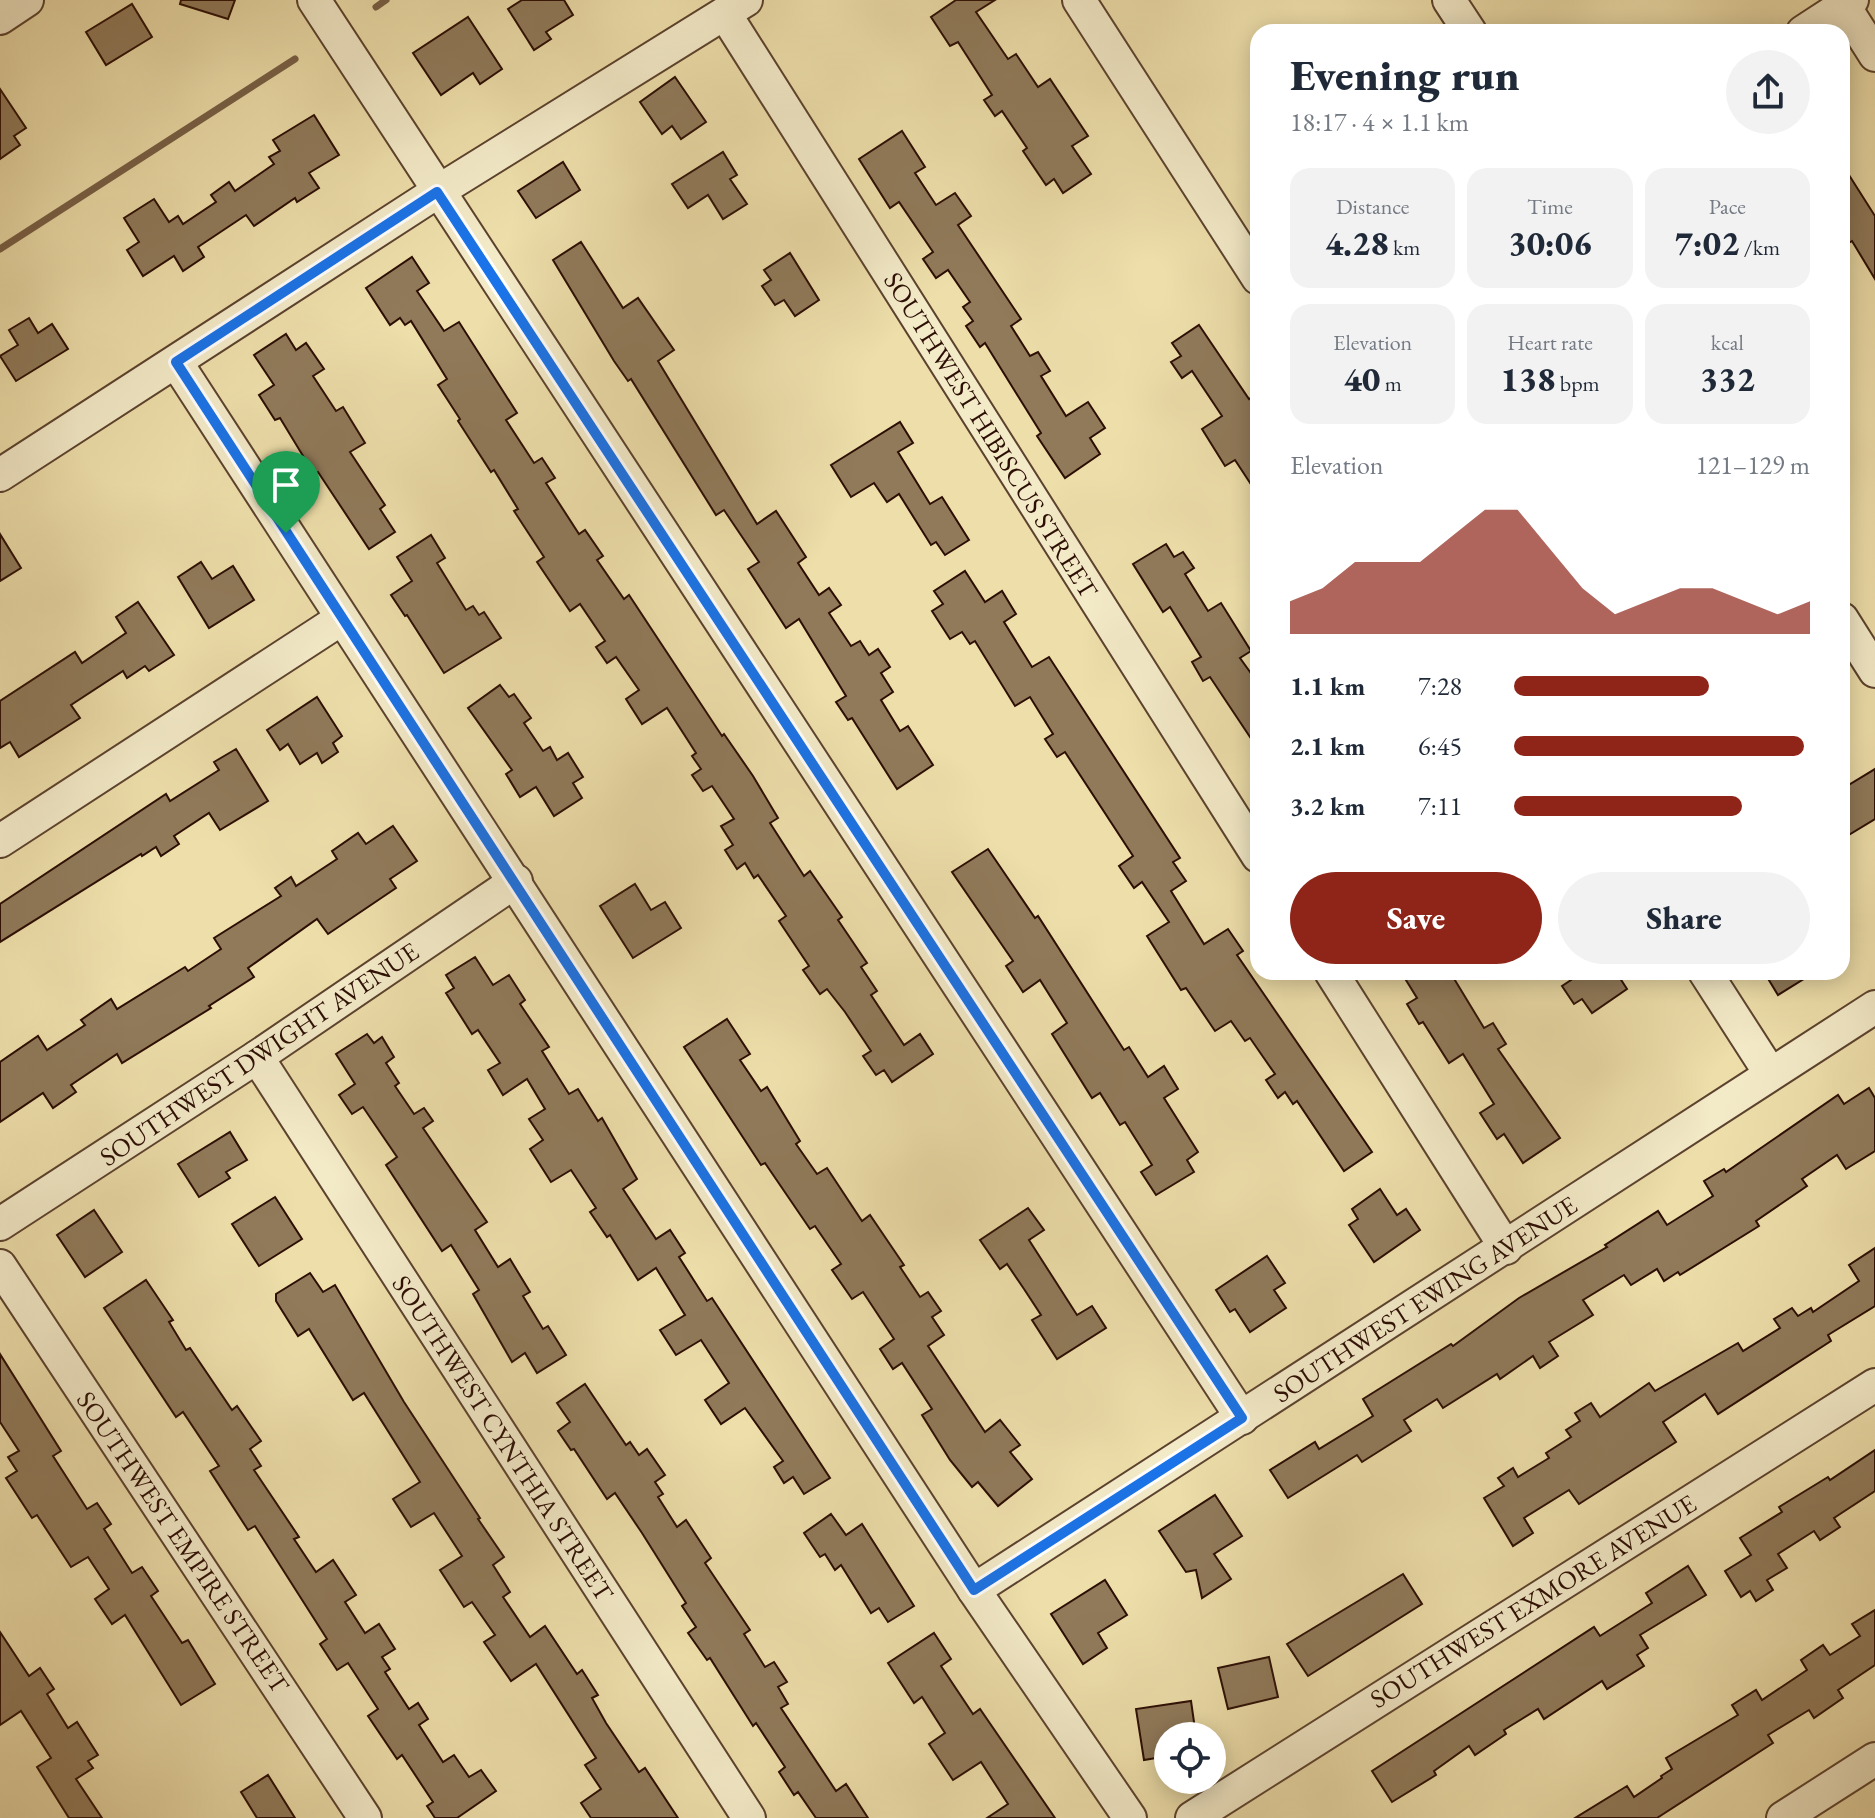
<!DOCTYPE html>
<meta charset="utf-8">
<style>
:root{--surface:#fff;--page:#f2f2f3;--text:#1f2937;--muted:#747a83;--accent:#8f2418}
body{margin:0;font-family:"EB Garamond",serif;background:var(--page);color:var(--text);height:100vh;display:flex;flex-direction:column;font-size:30px;white-space:nowrap}
*{box-sizing:border-box;margin:0}
p{font-size:26px;color:var(--muted)}
.icon{flex:none;width:44px;height:44px;fill:none;stroke:currentColor;stroke-width:2;stroke-linecap:round;stroke-linejoin:round}
.map{position:relative;flex:1;overflow:hidden}
.side{position:absolute;left:1250px;top:24px;width:600px;height:956px;display:flex;flex-direction:column;background:var(--surface);border-radius:24px;box-shadow:0 4px 20px #0003}
.side>*{flex:none}
.controls{position:absolute;left:1154px;top:1722px;display:grid;gap:16px}
.controls a{display:grid;place-items:center;width:72px;height:72px;border-radius:50%;background:var(--surface);box-shadow:0 4px 20px #0003;font-size:40px}
.pin{position:absolute;display:grid;place-items:center;width:68px;height:68px;color:#fff;margin:-82px -34px;border-radius:50% 50% 50% 0;rotate:-45deg;box-shadow:0 0 8px #0007}
.pin .icon{rotate:45deg}
.round{display:grid;place-items:center;flex:none;width:84px;height:84px;border-radius:42px;background:var(--page)}
.summary{display:flex;align-items:center;justify-content:space-between;height:136px;padding:0 40px}
h1{font-size:44px;font-weight:800;line-height:60px}
.figures{display:grid;grid-template-columns:repeat(3,1fr);gap:12px;height:136px;padding:8px 40px}
.figures div{display:grid;align-content:center;border-radius:20px;background:var(--page);text-align:center}
.figures b{font-size:34px;font-weight:800}
.figures small{font-size:22px;font-weight:400}
.figures p{font-size:22px}
.chart{height:224px;padding:16px 40px}
.chart p{display:flex;justify-content:space-between}
.chart svg{width:100%;height:144px;margin-top:8px;fill:var(--accent);opacity:.7}
.button{display:flex;gap:16px;margin-top:auto;padding:16px 40px}
.button a{flex:1;height:92px;border-radius:48px;background:var(--accent);color:#fff;font-size:32px;font-weight:800;line-height:92px;text-align:center}
.button a+a{background:var(--page);color:var(--text)}
ul{padding:0 40px;list-style:none;font-size:26px}
li{display:grid;grid-template-columns:128px 96px 1fr;align-items:center;height:60px}
li i{height:20px;border-radius:10px;background:var(--accent)}
.map>svg:first-child{display:block}
.lines{fill:none;stroke-linecap:round;stroke-linejoin:round}
.stream{stroke:#786046;stroke-width:7}
.building{fill:#907a5a;stroke:#2c0e04;stroke-width:2}
.minor-casing{stroke:#5c422e;stroke-width:36}
.minor{stroke:#f3eac8;stroke-width:32}
.route-casing{stroke:#fff;stroke-width:16}
.route{stroke:#1a73e8;stroke-width:10}
.labels{text-anchor:middle;dominant-baseline:central;stroke-width:7;stroke-linejoin:round;paint-order:stroke}
.street-label{font-size:26px;fill:#2c0e04;stroke:#f3eac8}
</style>
<div class="map">
<svg width="1875" height="1818" viewBox="0 0 1875 1818">
<rect width="100%" height="100%" fill="#eddeaa"/>
<filter id="stains"><feTurbulence type="fractalNoise" baseFrequency=".0025" numOctaves="4"/><feColorMatrix values="0 0 0 0 .2 0 0 0 0 .09 0 0 0 0 .02 0 0 0 .5 -.17"/></filter>
<radialGradient id="worn" r=".72"><stop offset=".6" stop-color="#630" stop-opacity="0"/><stop offset="1" stop-color="#630" stop-opacity=".3"/></radialGradient>
<g class="lines">
<g class="stream">
<polyline points="376,7 386,0"/>
<polyline points="0,249 295,59"/>
</g>
</g>
<g class="building">
<polygon points="181,0 235,0 228,19 180,4"/>
<polygon points="522,0 564,0 573,15 546,32 551,39 534,50 508,9"/>
<polygon points="956,0 995,0 976,12 1008,59 1016,54 1038,87 1050,79 1088,136 1072,146 1091,174 1063,193 1054,179 1046,185 1023,151 1027,148 1002,111 995,116 984,100 992,95 958,42 950,46 931,17"/>
<polygon points="132,4 152,37 106,65 86,32"/>
<polygon points="468,17 502,69 480,84 473,73 441,95 413,53"/>
<polygon points="675,77 706,122 681,139 672,126 662,134 640,102"/>
<polygon points="0,89 26,128 14,136 20,145 0,159"/>
<polygon points="314,115 339,155 309,173 319,188 297,202 295,198 254,226 246,215 198,247 204,257 183,271 174,256 143,276 127,250 139,242 124,218 154,199 169,222 178,216 183,224 216,202 211,195 229,182 235,191 274,164 269,157 280,151 273,140"/>
<polygon points="902,131 925,167 915,173 936,205 955,193 971,216 958,225 1021,319 1011,326 1030,356 1038,352 1050,371 1041,376 1066,416 1088,402 1105,428 1090,438 1100,454 1065,478 1037,436 1041,433 985,343 980,347 966,326 973,321 963,307 970,302 948,270 936,278 923,259 933,252 899,202 890,208 859,159"/>
<polygon points="723,152 737,175 730,179 747,204 723,219 708,195 688,208 672,184"/>
<polygon points="563,162 580,190 536,218 518,191"/>
<polygon points="1842,164 1875,216 1875,279 1852,241 1842,247"/>
<polygon points="581,242 623,308 638,298 674,350 658,361 757,524 776,511 806,557 798,563 819,595 829,588 841,605 829,613 851,646 860,641 869,655 878,649 890,667 881,673 893,692 881,700 900,731 908,726 933,765 897,789 852,718 848,720 836,702 846,696 799,619 786,628 748,569 759,562 724,510 716,515 631,379 628,381 614,361 553,260"/>
<polygon points="790,253 819,300 795,316 784,300 775,305 762,286 771,280 764,270"/>
<polygon points="412,257 429,283 417,291 444,331 459,322 517,413 506,420 534,463 542,458 555,478 546,483 579,534 585,530 603,556 597,560 624,599 629,595 722,736 724,734 753,776 778,818 770,823 804,876 810,871 842,917 838,920 867,963 861,967 877,991 871,995 904,1045 920,1034 933,1054 892,1082 884,1070 876,1075 863,1056 871,1051 845,1012 827,989 820,994 803,970 809,966 779,921 786,916 758,875 754,878 745,863 737,869 725,850 733,845 721,826 734,819 712,786 703,791 692,775 701,769 692,756 696,753 667,708 642,724 626,699 639,690 616,657 607,663 596,647 605,641 580,604 570,611 537,562 544,557 514,511 518,509 494,470 491,472 458,421 460,419 438,385 447,379 411,321 405,325 400,318 390,325 366,288"/>
<polygon points="29,318 38,333 52,324 68,349 16,381 0,356 18,345 9,330"/>
<polygon points="1199,325 1249,399 1258,393 1258,495 1235,460 1225,466 1202,429 1222,416 1192,371 1182,378 1171,362 1181,356 1172,343"/>
<polygon points="286,334 296,350 306,343 324,369 313,376 336,411 343,407 365,443 350,452 385,505 380,509 395,532 369,549 318,472 314,474 280,418 275,420 259,395 274,385 254,355"/>
<polygon points="900,422 913,443 898,452 930,504 942,497 969,540 945,555 936,542 931,545 899,494 887,502 874,483 851,497 831,465"/>
<polygon points="0,534 21,568 0,581"/>
<polygon points="431,535 445,558 437,563 466,610 473,606 479,615 484,612 501,638 444,673 407,615 405,616 391,595 412,581 397,557"/>
<polygon points="1166,544 1174,557 1183,552 1194,568 1185,574 1208,611 1221,603 1251,651 1240,658 1258,683 1258,749 1210,677 1203,681 1192,662 1201,657 1170,607 1163,612 1133,564"/>
<polygon points="201,562 212,579 233,566 254,600 209,628 178,577"/>
<polygon points="965,571 985,602 1002,591 1016,614 1004,622 1032,667 1049,657 1180,858 1173,862 1186,881 1171,891 1204,944 1228,929 1243,951 1237,955 1372,1152 1344,1171 1297,1101 1293,1104 1285,1092 1278,1098 1266,1080 1275,1074 1250,1038 1245,1041 1231,1021 1215,1031 1186,988 1181,990 1147,936 1169,922 1142,882 1134,888 1119,866 1133,856 1065,752 1057,757 1045,739 1053,734 1030,697 1015,706 975,641 970,644 962,632 950,639 932,611 943,604 934,591"/>
<polygon points="138,602 174,655 149,671 145,666 127,678 123,671 71,705 80,718 19,757 10,742 0,748 0,701 75,652 82,663 126,633 116,617"/>
<polygon points="500,685 509,697 514,694 531,718 524,723 543,751 550,747 557,760 568,753 583,777 573,783 582,798 554,816 536,787 520,797 506,774 512,770 468,708"/>
<polygon points="317,697 342,736 333,743 338,752 322,763 317,753 300,764 288,744 280,750 267,730"/>
<polygon points="236,749 268,801 220,830 209,813 174,836 179,844 161,856 156,847 142,856 141,854 0,942 0,904 166,794 170,801 219,770 214,762"/>
<polygon points="1875,769 1875,819 1842,839 1842,789"/>
<polygon points="393,826 417,861 390,879 396,888 328,934 317,919 248,968 254,977 209,1006 211,1008 122,1063 117,1054 71,1085 76,1092 53,1108 43,1093 0,1122 0,1062 38,1036 47,1050 85,1025 81,1020 111,999 117,1009 185,967 188,971 221,949 214,938 281,896 275,888 291,877 296,886 337,859 332,851 358,833 366,844"/>
<polygon points="988,849 1035,918 1038,916 1124,1050 1129,1047 1148,1077 1164,1066 1178,1089 1164,1098 1198,1152 1187,1160 1194,1172 1156,1195 1141,1172 1152,1165 1125,1122 1120,1125 1100,1093 1092,1098 1052,1034 1067,1023 1040,980 1023,992 1006,966 1013,961 952,872"/>
<polygon points="635,884 651,910 665,902 681,928 633,958 600,906"/>
<polygon points="475,957 493,985 509,975 525,1000 520,1004 549,1047 542,1051 569,1094 578,1089 598,1121 602,1118 637,1179 623,1189 656,1239 670,1230 685,1253 679,1257 707,1301 712,1298 830,1478 804,1494 793,1477 784,1483 774,1467 783,1461 745,1408 721,1424 705,1400 729,1383 701,1340 676,1355 660,1330 685,1315 656,1268 638,1280 610,1235 607,1237 590,1212 596,1208 571,1170 551,1182 530,1149 543,1140 529,1119 545,1109 527,1079 503,1095 488,1070 500,1063 478,1030 472,1034 446,993 454,988 446,975"/>
<polygon points="1401,972 1450,972 1484,1028 1493,1023 1506,1044 1498,1049 1560,1138 1523,1163 1504,1134 1497,1139 1480,1113 1494,1104 1463,1054 1449,1063 1423,1022 1419,1024 1407,1004 1417,998"/>
<polygon points="1565,972 1616,972 1627,989 1592,1013 1582,999 1574,1004 1562,986 1571,980"/>
<polygon points="1764,972 1815,972 1778,995"/>
<polygon points="727,1019 750,1054 740,1060 761,1091 767,1087 800,1141 796,1144 817,1174 827,1168 862,1221 870,1215 904,1265 900,1267 920,1297 928,1292 941,1311 932,1317 944,1335 928,1346 985,1432 1000,1420 1020,1445 1010,1452 1032,1479 998,1506 978,1482 972,1487 950,1460 922,1415 932,1409 902,1363 893,1369 880,1349 894,1339 863,1292 852,1299 832,1270 841,1264 815,1226 810,1229 765,1163 761,1165 684,1047"/>
<polygon points="367,1034 374,1043 382,1037 394,1057 386,1063 399,1083 395,1086 414,1114 424,1108 433,1121 423,1128 487,1222 475,1230 498,1267 510,1259 530,1292 523,1296 543,1329 548,1326 566,1355 537,1373 525,1353 512,1362 473,1294 479,1290 451,1245 442,1251 386,1165 397,1157 363,1107 352,1114 339,1095 355,1084 336,1054"/>
<polygon points="1869,1088 1875,1098 1875,1151 1846,1169 1837,1155 1802,1179 1807,1186 1756,1221 1759,1226 1680,1275 1678,1272 1664,1281 1657,1269 1631,1285 1624,1275 1583,1300 1593,1315 1549,1342 1558,1356 1540,1368 1533,1356 1500,1379 1497,1374 1443,1408 1437,1399 1404,1420 1411,1431 1362,1462 1357,1455 1288,1498 1270,1470 1315,1442 1319,1449 1373,1416 1363,1399 1451,1344 1453,1346 1519,1298 1607,1247 1605,1245 1658,1211 1667,1225 1713,1196 1704,1181 1724,1169 1726,1172 1838,1095 1844,1104"/>
<polygon points="230,1132 247,1160 226,1172 230,1178 199,1197 178,1164"/>
<polygon points="1380,1189 1397,1215 1406,1209 1420,1230 1374,1262 1349,1225 1358,1219 1352,1209"/>
<polygon points="275,1197 302,1239 259,1266 232,1224"/>
<polygon points="1028,1208 1044,1230 1029,1240 1077,1315 1092,1306 1106,1328 1057,1359 1032,1320 1041,1315 1024,1289 1007,1264 1000,1269 980,1240"/>
<polygon points="94,1210 122,1252 85,1277 57,1235"/>
<polygon points="1875,1248 1875,1306 1828,1335 1831,1341 1718,1414 1705,1394 1663,1422 1676,1442 1579,1504 1569,1490 1524,1518 1533,1533 1513,1546 1484,1498 1504,1486 1498,1478 1513,1468 1518,1477 1549,1458 1546,1453 1571,1437 1566,1430 1580,1421 1575,1413 1591,1403 1600,1417 1649,1383 1655,1391 1738,1343 1743,1351 1780,1328 1774,1319 1792,1308 1798,1316 1811,1308 1813,1312 1859,1281 1849,1265"/>
<polygon points="1267,1256 1285,1283 1274,1290 1286,1308 1250,1332 1235,1309 1230,1312 1216,1290"/>
<polygon points="310,1273 323,1292 335,1285 404,1402 480,1518 478,1519 504,1557 493,1565 510,1592 503,1597 530,1637 545,1626 577,1674 582,1670 598,1695 592,1698 606,1723 639,1772 645,1768 678,1818 591,1818 581,1803 601,1789 585,1765 596,1758 536,1664 511,1681 484,1642 495,1635 472,1602 464,1607 440,1570 462,1556 434,1513 411,1527 393,1499 420,1482 364,1393 353,1400 309,1329 298,1336 276,1301 276,1294"/>
<polygon points="146,1280 173,1320 169,1322 186,1350 190,1348 232,1410 237,1406 261,1441 250,1449 261,1466 254,1470 299,1537 294,1539 316,1572 333,1560 356,1595 345,1602 365,1633 379,1624 395,1649 382,1657 390,1669 385,1672 409,1709 418,1703 428,1719 419,1725 443,1762 454,1755 469,1777 481,1770 496,1791 457,1818 435,1818 427,1806 433,1802 402,1755 397,1759 368,1716 378,1709 348,1663 337,1670 320,1644 327,1639 255,1526 248,1530 210,1471 219,1466 183,1412 176,1417 104,1308"/>
<polygon points="0,1354 61,1451 53,1456 87,1509 97,1503 111,1524 104,1529 132,1573 142,1567 158,1591 151,1596 182,1643 188,1640 215,1684 181,1705 125,1615 112,1624 95,1599 109,1589 88,1557 71,1567 37,1515 32,1518 6,1478 17,1471 8,1457 19,1451 0,1422"/>
<polygon points="585,1384 626,1445 630,1442 639,1455 647,1449 665,1475 655,1482 663,1494 658,1497 677,1527 686,1520 711,1558 705,1563 750,1630 744,1634 765,1667 774,1662 787,1682 778,1687 788,1704 781,1708 836,1791 846,1784 868,1818 816,1818 798,1792 794,1795 779,1772 785,1767 756,1723 753,1726 710,1658 707,1660 688,1633 696,1627 682,1606 686,1603 642,1533 615,1493 607,1499 574,1449 571,1450 558,1431 570,1422 557,1403"/>
<polygon points="1875,1450 1875,1491 1834,1518 1840,1527 1820,1540 1814,1531 1778,1554 1787,1568 1767,1580 1773,1590 1756,1601 1750,1591 1741,1597 1725,1571 1751,1555 1740,1538 1782,1512 1779,1507 1828,1477 1830,1480"/>
<polygon points="1215,1495 1242,1536 1214,1554 1231,1579 1202,1598 1196,1570 1186,1572 1159,1531"/>
<polygon points="831,1514 846,1535 862,1524 914,1606 888,1622 879,1608 871,1613 841,1565 835,1570 825,1554 820,1557 804,1533"/>
<polygon points="1688,1566 1706,1595 1640,1635 1648,1648 1637,1655 1644,1666 1607,1689 1602,1681 1544,1719 1538,1709 1504,1730 1506,1734 1475,1755 1469,1746 1434,1771 1436,1775 1392,1802 1372,1771 1594,1627 1600,1636 1652,1603 1646,1593"/>
<polygon points="1403,1574 1422,1604 1308,1676 1287,1644"/>
<polygon points="1105,1580 1127,1615 1098,1633 1107,1648 1083,1664 1051,1614"/>
<polygon points="1875,1610 1875,1665 1838,1690 1843,1698 1814,1718 1809,1710 1768,1735 1773,1743 1657,1818 1575,1818 1627,1786 1634,1797 1662,1778 1661,1776 1672,1769 1666,1758 1738,1715 1732,1705 1756,1690 1762,1700 1807,1670 1801,1660 1823,1645 1830,1655 1860,1636 1852,1624"/>
<polygon points="0,1632 29,1676 40,1668 54,1689 47,1694 68,1728 77,1722 98,1755 88,1761 93,1768 76,1779 102,1818 69,1818 37,1767 51,1758 21,1711 0,1725"/>
<polygon points="934,1633 951,1659 941,1666 973,1714 980,1709 1055,1818 987,1818 1008,1804 981,1762 953,1780 929,1744 945,1733 922,1697 914,1703 888,1663"/>
<polygon points="1269,1657 1278,1697 1228,1709 1218,1668"/>
<polygon points="1191,1701 1196,1736 1168,1736 1168,1756 1144,1760 1136,1709"/>
<polygon points="268,1775 295,1818 257,1818 241,1792"/>
</g>
<g class="lines">
<defs>
<g id="minor">
<polyline points="314,0 1242,1418"/>
<polyline points="1079,0 1258,278"/>
<polyline points="1449,0 1470,32"/>
<polyline points="1844,6 1875,55"/>
<polyline points="725,14 1258,856"/>
<polyline points="0,18 27,0"/>
<polyline points="1803,32 1852,0"/>
<polyline points="176,362 974,1590 1130,1818"/>
<polyline points="0,475 437,192 746,0"/>
<polyline points="1842,619 1875,671"/>
<polyline points="0,841 341,619"/>
<polyline points="1331,972 1506,1248"/>
<polyline points="1705,972 1770,1073"/>
<polyline points="257,1057 749,1818"/>
<polyline points="0,1224 257,1057 516,881"/>
<polyline points="0,1266 365,1818"/>
<polyline points="974,1590 1875,1007"/>
<polyline points="1192,1818 1875,1385"/>
<polyline points="1783,1818 1875,1759"/>
</g>
</defs>
<use href="#minor" class="minor-casing"/>
<use href="#minor" class="minor"/>
</g>
<g class="lines">
<defs>
<polygon id="route" points="437,192 1242,1418 974,1590 176,362"/>
</defs>
<use href="#route" class="route-casing"/>
<use href="#route" class="route"/>
</g>
<g class="labels">
<g class="street-label">
<text transform="translate(991 435) rotate(58)">SOUTHWEST HIBISCUS STREET</text>
<text transform="translate(259 1054) rotate(-34)">SOUTHWEST DWIGHT AVENUE</text>
<text transform="translate(1425 1299) rotate(-33)">SOUTHWEST EWING AVENUE</text>
<text transform="translate(503 1438) rotate(57)">SOUTHWEST CYNTHIA STREET</text>
<text transform="translate(183 1542) rotate(56)">SOUTHWEST EMPIRE STREET</text>
<text transform="translate(1533 1601) rotate(-32)">SOUTHWEST EXMORE AVENUE</text>
</g>
</g>
<rect width="100%" height="100%" filter="url(#stains)"/>
<rect width="100%" height="100%" fill="url(#worn)"/>
</svg>
<div class="controls">
<a><svg class="icon" aria-label="locate" viewBox="0 0 24 24"><circle cx="12" cy="12" r="6"/><path d="M12 2v4M12 18v4M2 12h4M18 12h4"/></svg></a>
</div>
<div class="pin" style="left:286px;top:533px;background:#1e9e55"><svg class="icon" aria-label="arrive" viewBox="0 0 24 24"><path d="M6 21V4h12l-3 4 3 4H6"/></svg></div>
<section class="side">
<div class="summary"><div><h1>Evening run</h1><p>18:17 · 4 × 1.1 km</p></div><a class="round"><svg class="icon" aria-label="share" viewBox="0 0 24 24"><path d="M12 15V3M7 8l5-5 5 5M5 13v7h14v-7"/></svg></a></div>
<div class="figures">
<div><p>Distance</p><b>4.28<small> km</small></b></div>
<div><p>Time</p><b>30:06</b></div>
<div><p>Pace</p><b>7:02<small> /km</small></b></div>
</div>
<div class="figures">
<div><p>Elevation</p><b>40<small> m</small></b></div>
<div><p>Heart rate</p><b>138<small> bpm</small></b></div>
<div><p>kcal</p><b>332</b></div>
</div>
<div class="chart"><p><span>Elevation</span>121–129 m</p>
<svg viewBox="0 0 160 44" preserveAspectRatio="none"><path d="M0 44V34L10 30L20 22L30 22L40 22L50 14L60 6L70 6L80 18L90 30L100 38L110 34L120 30L130 30L140 34L150 38L160 34V44z"/></svg>
</div>
<ul>
<li><b>1.1 km</b>7:28<i style="width:66%"></i></li>
<li><b>2.1 km</b>6:45<i style="width:98%"></i></li>
<li><b>3.2 km</b>7:11<i style="width:77%"></i></li>
</ul>
<div class="button"><a>Save</a><a>Share</a></div>
</section>
</div>
